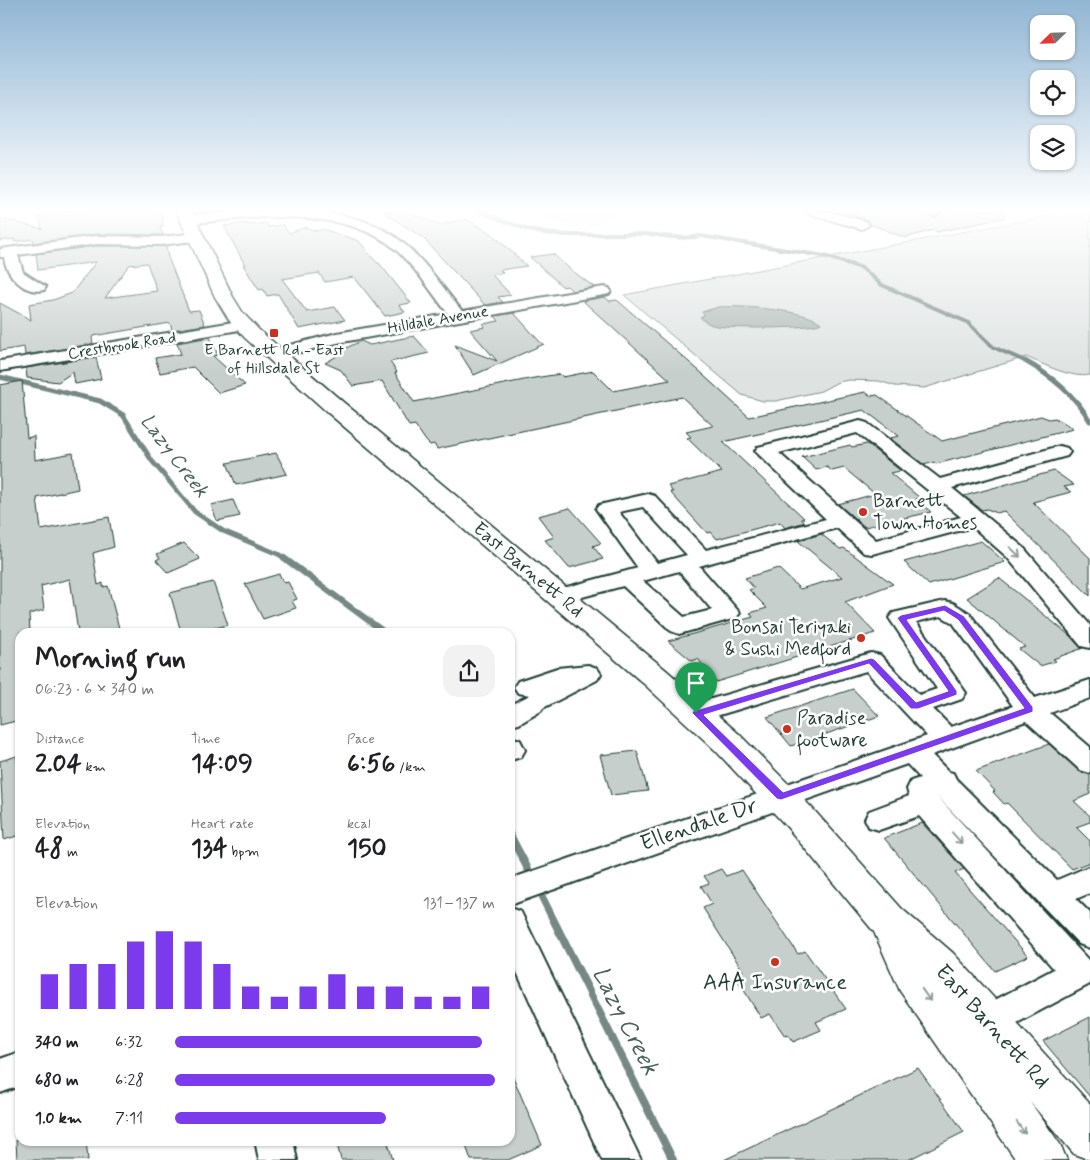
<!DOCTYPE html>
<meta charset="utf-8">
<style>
:root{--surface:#fff;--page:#f2f2f2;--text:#202124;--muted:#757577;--accent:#7c3aed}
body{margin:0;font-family:Mynerve,sans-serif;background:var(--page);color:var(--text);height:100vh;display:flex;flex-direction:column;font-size:19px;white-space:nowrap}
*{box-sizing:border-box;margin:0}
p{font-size:16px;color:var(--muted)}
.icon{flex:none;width:28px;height:28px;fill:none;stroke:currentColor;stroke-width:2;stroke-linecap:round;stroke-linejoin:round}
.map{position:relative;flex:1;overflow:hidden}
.panel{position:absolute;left:15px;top:628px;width:500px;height:518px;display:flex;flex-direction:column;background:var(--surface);border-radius:15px;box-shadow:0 1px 4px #0004}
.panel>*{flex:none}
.needle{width:32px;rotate:247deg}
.controls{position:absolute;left:1030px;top:15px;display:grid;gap:10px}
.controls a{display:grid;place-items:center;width:45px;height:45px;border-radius:10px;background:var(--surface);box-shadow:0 1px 4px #0004;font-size:25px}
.pin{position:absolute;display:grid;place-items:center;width:42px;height:42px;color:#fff;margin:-51px -21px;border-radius:50% 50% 50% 0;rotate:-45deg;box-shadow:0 0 5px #0007}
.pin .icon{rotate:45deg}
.round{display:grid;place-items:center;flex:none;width:52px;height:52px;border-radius:15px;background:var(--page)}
.headline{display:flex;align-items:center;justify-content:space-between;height:85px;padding:0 20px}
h1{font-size:28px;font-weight:700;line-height:38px}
.metrics{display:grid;grid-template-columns:repeat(3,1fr);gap:8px;height:85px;padding:5px 20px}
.metrics div{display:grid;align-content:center}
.metrics b{font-size:25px;font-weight:700}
.metrics small{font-size:14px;font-weight:400}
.metrics p{font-size:14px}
.chart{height:140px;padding:10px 20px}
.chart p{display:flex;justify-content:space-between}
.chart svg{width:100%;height:90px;margin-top:5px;stroke:var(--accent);stroke-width:6}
ul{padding:0 20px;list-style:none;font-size:16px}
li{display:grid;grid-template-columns:80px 60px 1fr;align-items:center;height:38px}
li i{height:12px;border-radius:6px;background:var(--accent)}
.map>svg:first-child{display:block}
.built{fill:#eef1f0}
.green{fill:#dee3e2;stroke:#7e908b}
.water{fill:#afbab7;stroke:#758883}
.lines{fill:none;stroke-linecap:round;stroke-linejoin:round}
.stream-far3{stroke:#758883;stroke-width:4}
.stream-far2{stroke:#758883;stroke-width:5}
.stream-far1{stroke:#758883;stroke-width:6}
.stream{stroke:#758883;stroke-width:8}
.building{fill:#c7cfcc;stroke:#1f3d34;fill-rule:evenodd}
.minor-casing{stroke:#1f3d34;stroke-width:4}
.major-casing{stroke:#1f3d34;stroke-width:3}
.minor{fill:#fff;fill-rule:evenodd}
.major{fill:#fff;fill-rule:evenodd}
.oneway{stroke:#8f9e9a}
.route{fill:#7c3aed;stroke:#fff;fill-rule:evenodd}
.poi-dot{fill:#c8321e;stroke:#fff;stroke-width:2}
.labels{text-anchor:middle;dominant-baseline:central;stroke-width:5;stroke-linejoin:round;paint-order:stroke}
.far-street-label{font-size:16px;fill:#1f3d34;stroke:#fff}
.far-poi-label{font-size:16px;fill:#1f3d34;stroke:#fff}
.poi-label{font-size:19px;fill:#1f3d34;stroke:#fff;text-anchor:start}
.street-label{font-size:19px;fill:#1f3d34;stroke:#fff}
.water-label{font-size:20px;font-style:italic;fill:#4a625b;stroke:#fff}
.near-street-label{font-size:22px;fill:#1f3d34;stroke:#fff}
.near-poi-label{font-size:22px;fill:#1f3d34;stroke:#fff}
.near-water-label{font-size:24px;font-style:italic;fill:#4a625b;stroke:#fff}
</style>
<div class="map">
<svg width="1090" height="1160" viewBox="0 0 1090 1160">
<rect width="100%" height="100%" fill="#fff"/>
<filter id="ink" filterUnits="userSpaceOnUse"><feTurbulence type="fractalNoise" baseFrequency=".02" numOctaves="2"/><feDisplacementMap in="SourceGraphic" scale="10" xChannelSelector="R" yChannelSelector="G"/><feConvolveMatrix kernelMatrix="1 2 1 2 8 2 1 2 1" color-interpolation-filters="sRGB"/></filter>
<g filter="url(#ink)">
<polygon class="built" points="521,211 633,211 591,227 549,222"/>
<path class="green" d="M 1076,211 L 1090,211 L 1090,375 C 1072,379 1043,364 1026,357 L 924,388 L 895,386 L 879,381 L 849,380 L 838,382 L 821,391 L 776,401 L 763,401 L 742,395 L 624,295 Z"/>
<path class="water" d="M 718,307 C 738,305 807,310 821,323 C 814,329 731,329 717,326 C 710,325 705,322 700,317 L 704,315 L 702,312 Z"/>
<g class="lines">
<path class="stream-far3" d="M 480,211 C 495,217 511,224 526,229 C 565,240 605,232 644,234 C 664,235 681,240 701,236 L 824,256 L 862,268 L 882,285 L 967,322 L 993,347 L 1027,362"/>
<g class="stream-far2">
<path d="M 1025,361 C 1050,375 1076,396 1090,421"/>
<polyline points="0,377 100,401 123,415 152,461 195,512 223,531 278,554 286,559"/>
</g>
<polyline class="stream-far1" points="284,558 384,632"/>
<g class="stream">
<polyline points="510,835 528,869"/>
<polyline points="543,899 673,1160"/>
</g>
</g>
<g class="building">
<polygon points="67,211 160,211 163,218 163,227 160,227 163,235 97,234 34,243 33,239 14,242 14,239 0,241 0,218 42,229 39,216"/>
<polygon points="382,211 406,211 439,225 466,219 492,234 527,266 500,270 503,273 492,275 511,295 498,297 503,302 485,305 423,238"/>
<polygon points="842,211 924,211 933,218 942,211 1004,211 1004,218 937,232 933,230 905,238 870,224 868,220"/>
<polygon points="247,223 248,225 266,223 268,227 283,225 289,233 306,227 316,231 323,229 359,241 377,263 379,263 411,303 399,305 405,312 385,316 354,277 325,282 319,273 282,279 307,312 335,307 345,320 299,329 278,294 267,296 263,289 259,290 243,265 245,265 224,226"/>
<path d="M 97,246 L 166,246 L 168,257 L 189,311 L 199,310 L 205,325 L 172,330 L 170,323 L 93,336 L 92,338 L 93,344 L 25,355 L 24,347 L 0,351 L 0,303 L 31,320 L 29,304 L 53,300 L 72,293 L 96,262 L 38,270 L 36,254 ZM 147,263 L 157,291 L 105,298 L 129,265 Z"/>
<polygon points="553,254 570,269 594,287 572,291 567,286 563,287 530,257"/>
<polygon points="605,297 609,301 617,300 704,375 703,375 749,417 865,392 871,396 877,395 942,441 1041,416 1049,419 1055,418 1073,429 936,464 934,462 924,465 890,438 899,436 864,410 723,442 804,518 801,519 805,522 785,528 780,522 717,539 711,532 707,533 670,492 673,492 668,486 722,472 687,438 691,437 686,432 713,426 682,397 437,449 434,444 430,445 426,441 415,425 409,426 382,381 353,386 341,370 325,363 337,356 333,354 361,341 370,345 414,336 429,353 390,362 397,372 395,373 414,402 534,378 560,374 563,377 593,371 613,391 670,380 583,301"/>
<polygon points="514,313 540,342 544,344 474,375 455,345 497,361 470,330 485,327 483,324 499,321 495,316"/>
<polygon points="210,337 218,355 213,356 245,385 219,393 193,367 160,373 155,358 181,354 177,343"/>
<polygon points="96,357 101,379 75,384 73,372 58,382 27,378 26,368"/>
<polygon points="22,381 27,438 34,436 35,460 73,453 78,489 37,498 41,530 109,517 114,547 93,553 98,585 103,583 103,587 108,586 120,632 78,632 70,579 41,586 44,610 29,614 30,632 20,632 20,720 0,725 0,385"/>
<polygon points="867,444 901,471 890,473 920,498 916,499 931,512 865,527 838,504 875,494 844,468 832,471 827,467 816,470 802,457 850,445 852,447"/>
<polygon points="276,453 287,474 236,485 227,463"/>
<polygon points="1054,471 1074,485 1064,487 1071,492 1033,502 1090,558 1090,596 1004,511 997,513 987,509 982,510 964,496"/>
<polygon points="233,500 240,516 217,521 211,505"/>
<polygon points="570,508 601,543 593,546 603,559 569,568 545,540 554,537 538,516"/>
<polygon points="821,534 840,549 844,548 893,584 845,602 875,633 716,682 698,659 692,661 668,641 753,617 750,613 767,608 749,590 754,588 745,578 778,568 800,589 842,577 798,541"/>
<polygon points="981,541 1005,562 929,585 904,562"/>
<polygon points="184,543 200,559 168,573 156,560 160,558 157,554"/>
<polygon points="279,574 284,583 288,582 297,599 292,601 296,608 263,619 245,584"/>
<polygon points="999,578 1069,635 1080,647 1083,648 1053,659 1056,661 1040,666 1019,649 1025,647 967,598"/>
<polygon points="213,582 228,625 197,632 181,632 170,593"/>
<polygon points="853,689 879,716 791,746 767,717"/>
<polygon points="1049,744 1079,771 1090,775 1090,794 1074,801 1090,816 1090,822 1076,827 1090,841 1090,862 1072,869 1007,803 1004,804 993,792 995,791 976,771"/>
<polygon points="637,751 648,791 611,795 600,755"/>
<polygon points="17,756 17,761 20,761 20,835 4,840 0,761"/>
<polygon points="922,823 964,869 955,873 1028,956 995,971 884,838"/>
<polygon points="721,869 726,876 742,870 798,954 805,951 846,1009 816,1022 821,1030 793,1042 788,1035 785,1036 770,1014 761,1018 734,974 743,971 703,908 712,904 701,886 709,883 704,876"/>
<polygon points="1090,1017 1090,1097 1043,1041"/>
<polygon points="918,1068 964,1132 908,1160 724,1160"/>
<polygon points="510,1070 542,1145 508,1160 471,1160 464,1140 510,1140"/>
<polygon points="16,1140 86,1140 88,1160 17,1160"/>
<polygon points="336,1140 387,1140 393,1160 341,1160"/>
</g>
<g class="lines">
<defs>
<g id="minor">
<path d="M 237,211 C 290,209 359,206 402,242 C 426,262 443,288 462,311 L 604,287 L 609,288 L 611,291 L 609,294 L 604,295 L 337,343 L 273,359 L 267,357 L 265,354 L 267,351 L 337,333 L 448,314 C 430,290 411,260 386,242 C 333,207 248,217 188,224 L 182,220 L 188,216 Z"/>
<polygon points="807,211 827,211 867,222 869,225 862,229 809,214"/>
<polygon points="926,211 940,211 940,212 934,216"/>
<path d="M 196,233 L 203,237 L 201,240 L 161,245 L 97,244 L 18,255 L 23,272 L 46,287 L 44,290 C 24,295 6,275 4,257 L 0,257 L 0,249 L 97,236 L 161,237 Z"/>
<polygon points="245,320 251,322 253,325 251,328 0,371 0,361"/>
<path d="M 860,421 L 867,423 L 940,479 L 1060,446 L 1067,448 L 1070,452 L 1067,456 L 952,488 L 1023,547 L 1090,625 L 1090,648 L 1081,646 L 1007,557 L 973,527 L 872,554 L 864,553 L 837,528 L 699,566 L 740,613 L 736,618 L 679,634 L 671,631 L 623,586 L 560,603 L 552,601 L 549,596 L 552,591 L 638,568 L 596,509 L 599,505 L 648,494 L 655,496 L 706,550 L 826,519 L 755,451 L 758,447 ZM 857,433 L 961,517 L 876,540 L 779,453 ZM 643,507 L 687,555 L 657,563 L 619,512 ZM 679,571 L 712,610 L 684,617 L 643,581 Z"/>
<path d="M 945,601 L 953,603 L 969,613 L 1035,698 L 1090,680 L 1090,698 L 1050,713 L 1090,747 L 1090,773 L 1080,770 L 1026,721 L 932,755 L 949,772 L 953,773 L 956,779 L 1057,880 L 1090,866 L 1090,893 L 1076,899 L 1090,913 L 1090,948 L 1079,944 L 936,795 L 1090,962 L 1090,984 L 1000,1032 L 988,1037 L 976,1032 L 971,1021 L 976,1010 L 1054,969 L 919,816 L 879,830 L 869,827 L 865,819 L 869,811 L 909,796 L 907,789 L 911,781 L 920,778 L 907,764 L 510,905 L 510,879 L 927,736 L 866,671 L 696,722 L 687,720 L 683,713 L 687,706 L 871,653 L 880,655 L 919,695 L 937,689 L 889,618 L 893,613 ZM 941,616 L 953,623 L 1013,706 L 951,727 L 933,709 L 962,699 L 966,693 L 916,622 Z"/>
<polygon points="588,665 597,668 601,674 597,680 543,708 541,711 519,724 510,726 510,705 530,695 518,693 514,687 518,681 557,668"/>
<polygon points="510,737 520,740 525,750 521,757 511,760"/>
<polygon points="510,908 521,912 641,1160 602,1160 510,957"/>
<polygon points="20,1052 20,1086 0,1093 0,1059"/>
<polygon points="255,1140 293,1140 297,1160 259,1160"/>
</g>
<polygon id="major" points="176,211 192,211 233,297 243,313 259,330 343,402 666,670 739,734 812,808 902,909 953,953 1090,1104 1090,1160 1074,1154 1030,1102 1060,1144 1067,1160 1016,1160 900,991 874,932 788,828 715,750 644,684 327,412 245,338 229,320 215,297"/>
</defs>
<use href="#minor" class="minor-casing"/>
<use href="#major" class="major-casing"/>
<use href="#minor" class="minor"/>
<use href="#major" class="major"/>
</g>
<defs><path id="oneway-shaft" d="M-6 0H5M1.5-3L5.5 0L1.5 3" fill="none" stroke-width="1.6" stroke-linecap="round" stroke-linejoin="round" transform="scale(1.25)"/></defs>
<g class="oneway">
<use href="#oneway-shaft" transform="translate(1015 552) rotate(44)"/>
<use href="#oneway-shaft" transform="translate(957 838) rotate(48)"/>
<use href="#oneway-shaft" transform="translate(926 995) rotate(55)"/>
<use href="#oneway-shaft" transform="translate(1021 1128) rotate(55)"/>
</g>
</g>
<linearGradient id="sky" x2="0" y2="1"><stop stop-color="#91b6d4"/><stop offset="0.56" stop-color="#fff"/><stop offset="1" stop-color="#fff" stop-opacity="0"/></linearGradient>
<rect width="1090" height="374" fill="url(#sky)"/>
<path class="route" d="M 945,605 L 964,616 L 1033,707 L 1033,712 L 781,800 L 777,799 L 692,713 L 693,711 L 871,658 L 874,659 L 916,702 L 948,691 L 897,618 L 901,615 ZM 944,611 L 958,620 L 1024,708 L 783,792 L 704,715 L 869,664 L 911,709 L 918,709 L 957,695 L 957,691 L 907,620 Z"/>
<g class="poi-dot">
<rect x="269" y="328" width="10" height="10" rx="2.5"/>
<circle cx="863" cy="512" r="5"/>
<circle cx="861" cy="638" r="5"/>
<circle cx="787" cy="729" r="5"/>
<circle cx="775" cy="962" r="5"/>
</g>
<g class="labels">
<g class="far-street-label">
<text transform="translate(438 320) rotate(-10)">Hilldale Avenue</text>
<text transform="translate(122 346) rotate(-9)">Crestbrook Road</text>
</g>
<g class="far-poi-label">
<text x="274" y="350">E Barnett Rd - East<tspan x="274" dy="18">of Hillsdale St</tspan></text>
</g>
<g class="poi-label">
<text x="873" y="501">Barnett<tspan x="873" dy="22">Town Homes</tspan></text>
<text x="851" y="627" text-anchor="end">Bonsai Teriyaki<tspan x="851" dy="22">&amp; Sushi Medford</tspan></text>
<text x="797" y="718">Paradise<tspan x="797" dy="22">footware</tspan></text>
</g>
<g class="street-label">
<text transform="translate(528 570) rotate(40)">East Barnett Rd</text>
</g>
<g class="water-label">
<text transform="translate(174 456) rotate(53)">Lazy Creek</text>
</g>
<g class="near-street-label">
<text transform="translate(699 825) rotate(-19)">Ellendale Dr</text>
<text transform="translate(992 1027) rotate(48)">East Barnett Rd</text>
</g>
<g class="near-poi-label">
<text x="775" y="983">AAA Insurance</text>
</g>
<g class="near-water-label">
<text transform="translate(625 1021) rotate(63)">Lazy Creek</text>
</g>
</g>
</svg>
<div class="controls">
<a><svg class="needle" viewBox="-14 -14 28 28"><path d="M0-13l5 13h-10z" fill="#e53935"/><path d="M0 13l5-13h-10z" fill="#757577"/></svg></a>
<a><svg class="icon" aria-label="locate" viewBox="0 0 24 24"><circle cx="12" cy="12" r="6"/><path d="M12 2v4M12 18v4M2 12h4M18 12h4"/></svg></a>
<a><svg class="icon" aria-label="layers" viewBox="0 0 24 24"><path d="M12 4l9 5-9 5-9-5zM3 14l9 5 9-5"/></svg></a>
</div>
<div class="pin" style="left:696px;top:713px;background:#1e9e55"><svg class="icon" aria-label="arrive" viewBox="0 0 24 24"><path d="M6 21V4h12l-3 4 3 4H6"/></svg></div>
<section class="panel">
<div class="headline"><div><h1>Morning run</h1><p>06:23 · 6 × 340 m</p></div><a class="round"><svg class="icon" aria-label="share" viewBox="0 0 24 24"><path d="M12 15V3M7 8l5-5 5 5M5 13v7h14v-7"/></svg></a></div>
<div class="metrics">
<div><p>Distance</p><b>2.04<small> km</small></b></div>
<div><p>Time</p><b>14:09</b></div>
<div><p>Pace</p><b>6:56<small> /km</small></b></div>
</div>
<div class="metrics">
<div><p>Elevation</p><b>48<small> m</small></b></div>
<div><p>Heart rate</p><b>134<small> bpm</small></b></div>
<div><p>kcal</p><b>150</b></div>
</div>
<div class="chart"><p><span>Elevation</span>131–137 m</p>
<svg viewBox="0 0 160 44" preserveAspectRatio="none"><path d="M5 44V27M15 44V22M25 44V22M35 44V11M45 44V6M55 44V11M65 44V22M75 44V33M85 44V38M95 44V33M105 44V27M115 44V33M125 44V33M135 44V38M145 44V38M155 44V33"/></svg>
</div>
<ul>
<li><b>340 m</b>6:32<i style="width:96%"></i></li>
<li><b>680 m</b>6:28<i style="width:100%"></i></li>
<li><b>1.0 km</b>7:11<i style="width:66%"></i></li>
</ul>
</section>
</div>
